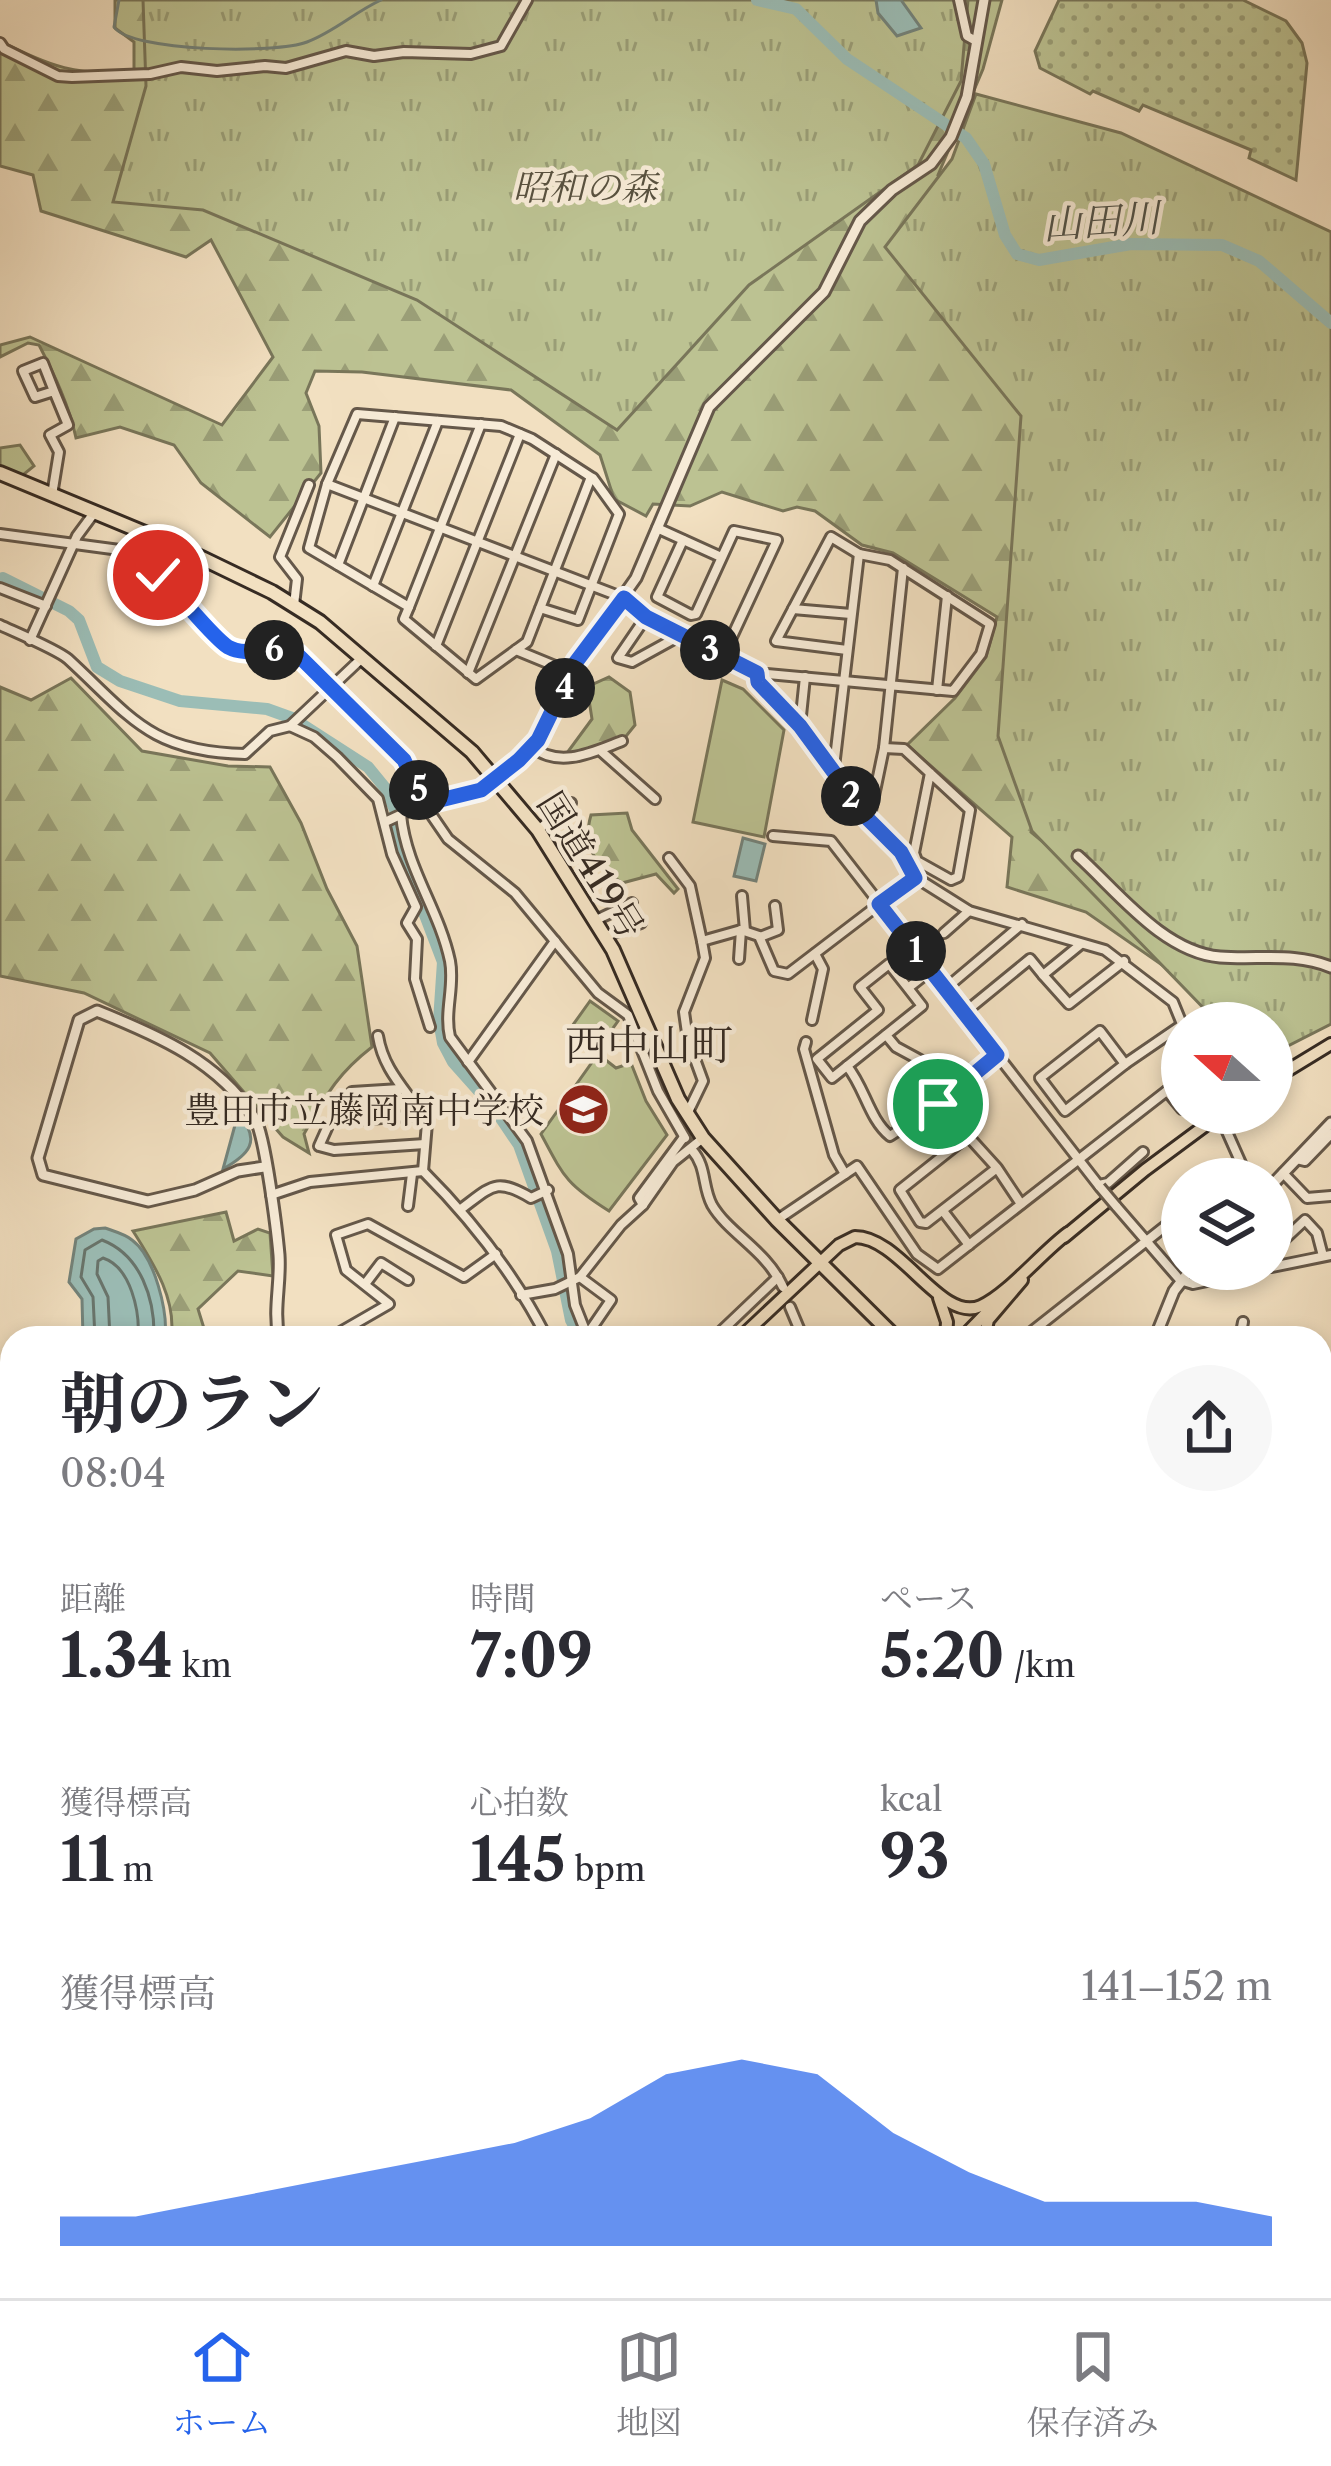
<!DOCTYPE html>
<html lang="ja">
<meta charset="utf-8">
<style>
:root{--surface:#fff;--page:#f7f7f7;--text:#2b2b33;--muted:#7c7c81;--line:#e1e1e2;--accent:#2563eb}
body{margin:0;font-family:"Libre Caslon Text","Noto Serif JP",serif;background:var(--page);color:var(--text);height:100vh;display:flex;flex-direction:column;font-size:45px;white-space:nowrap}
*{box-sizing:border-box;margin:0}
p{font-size:39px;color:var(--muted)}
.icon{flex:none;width:66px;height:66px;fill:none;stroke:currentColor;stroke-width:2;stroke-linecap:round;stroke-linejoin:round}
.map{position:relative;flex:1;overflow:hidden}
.panel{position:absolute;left:0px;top:1326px;width:1332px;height:972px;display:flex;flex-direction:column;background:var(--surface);border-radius:36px 36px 0 0;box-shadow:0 6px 18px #0003}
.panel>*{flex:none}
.needle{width:78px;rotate:291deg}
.fabs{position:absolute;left:1161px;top:1002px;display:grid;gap:24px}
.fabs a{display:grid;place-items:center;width:132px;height:132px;border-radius:50%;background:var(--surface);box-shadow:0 6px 18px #0003;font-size:60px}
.pin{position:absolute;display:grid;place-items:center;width:102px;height:102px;color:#fff;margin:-51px;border:6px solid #fff;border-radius:50%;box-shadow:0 3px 12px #0007}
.km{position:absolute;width:60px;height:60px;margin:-30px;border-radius:50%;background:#222;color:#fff;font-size:33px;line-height:60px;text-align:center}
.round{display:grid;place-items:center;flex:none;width:126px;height:126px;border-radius:63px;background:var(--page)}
.summary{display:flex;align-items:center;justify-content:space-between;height:204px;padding:0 60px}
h1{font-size:66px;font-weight:700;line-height:90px}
.stats{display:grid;grid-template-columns:repeat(3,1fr);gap:18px;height:204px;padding:12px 60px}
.stats div{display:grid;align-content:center}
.stats b{font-size:60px;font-weight:700}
.stats small{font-size:33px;font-weight:400}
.stats p{font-size:33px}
.chart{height:336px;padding:24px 60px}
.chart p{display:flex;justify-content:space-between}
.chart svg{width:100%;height:216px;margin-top:12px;fill:var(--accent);opacity:.7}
.tabs{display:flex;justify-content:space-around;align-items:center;height:168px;border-top:3px solid var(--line);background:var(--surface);font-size:33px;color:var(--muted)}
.tabs a{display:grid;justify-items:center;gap:6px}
.tabs .selected{color:var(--accent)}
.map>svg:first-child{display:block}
.grass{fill:url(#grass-dots);stroke:#79765a;stroke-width:3}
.forest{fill:url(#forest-firs);stroke:#79765a;stroke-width:3}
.park{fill:url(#park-tufts);stroke:#79765a;stroke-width:3}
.pitch{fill:#bcc292;stroke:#79765a;stroke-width:3}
.water{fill:#9bbdb6;stroke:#73837b;stroke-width:3}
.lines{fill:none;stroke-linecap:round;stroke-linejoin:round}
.shore{stroke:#68746c;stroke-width:3}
.stream{stroke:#73837b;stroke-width:3}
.river{stroke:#9bbdb6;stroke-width:12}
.minor-casing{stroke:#65584a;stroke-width:14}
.tertiary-casing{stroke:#65584a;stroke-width:15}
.secondary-casing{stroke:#362b23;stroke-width:16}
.primary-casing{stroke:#362b23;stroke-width:16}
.trunk-casing{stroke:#362b23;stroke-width:18}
.motorway-casing{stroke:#362b23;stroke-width:20}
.minor{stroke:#f7ebd7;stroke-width:8}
.tertiary{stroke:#f7ebd7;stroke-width:9}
.secondary{stroke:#f7ebd7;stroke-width:10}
.primary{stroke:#f2e0c1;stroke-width:10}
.trunk{stroke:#f2e0c1;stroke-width:12}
.motorway{stroke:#f2e0c1;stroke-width:14}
.minor-bridge-casing{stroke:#65584a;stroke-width:14;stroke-linecap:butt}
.minor-bridge{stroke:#f7ebd7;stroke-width:8}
.route-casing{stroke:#fff;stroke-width:24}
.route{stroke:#2563eb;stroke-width:15}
.labels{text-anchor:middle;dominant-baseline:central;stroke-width:9;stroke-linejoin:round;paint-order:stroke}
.park-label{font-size:36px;font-style:italic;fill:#58513f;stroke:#f7ebd7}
.street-label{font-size:36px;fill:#362b23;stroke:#f7ebd7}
.poi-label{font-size:36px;fill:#362b23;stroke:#f7ebd7;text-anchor:end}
.water-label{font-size:39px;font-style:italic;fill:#4f5048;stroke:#f7ebd7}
.quarter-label{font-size:42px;fill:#362b23;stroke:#f7ebd7}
</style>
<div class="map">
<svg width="1331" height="2298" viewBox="0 0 1331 2298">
<defs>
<pattern id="grass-dots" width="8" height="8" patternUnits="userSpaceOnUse" patternTransform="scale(3)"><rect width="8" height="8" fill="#bcc292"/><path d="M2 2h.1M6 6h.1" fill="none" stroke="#9a9e77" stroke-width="1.8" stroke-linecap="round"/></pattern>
<pattern id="forest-firs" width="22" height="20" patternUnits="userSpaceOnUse" patternTransform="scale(3)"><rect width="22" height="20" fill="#bcc292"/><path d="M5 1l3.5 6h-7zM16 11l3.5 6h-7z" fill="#9a9e77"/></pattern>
<pattern id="park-tufts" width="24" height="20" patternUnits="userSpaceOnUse" patternTransform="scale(3)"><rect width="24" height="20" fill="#bcc292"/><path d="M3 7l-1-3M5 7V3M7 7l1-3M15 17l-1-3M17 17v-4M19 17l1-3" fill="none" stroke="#9a9e77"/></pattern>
</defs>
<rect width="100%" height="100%" fill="#f2e0c1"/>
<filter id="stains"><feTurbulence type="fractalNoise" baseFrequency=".00167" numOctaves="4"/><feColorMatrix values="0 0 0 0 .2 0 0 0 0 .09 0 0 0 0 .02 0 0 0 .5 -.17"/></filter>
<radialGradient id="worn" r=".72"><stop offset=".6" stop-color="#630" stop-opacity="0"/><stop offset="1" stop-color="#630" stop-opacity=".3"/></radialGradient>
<polygon class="grass" points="1059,0 1243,0 1286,21 1302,43 1307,63 1296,180 1249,158 1251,150 1143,105 1139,111 1093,91 1090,94 1040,68 1035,51"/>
<g class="forest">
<path d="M 115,0 L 1002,0 L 983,69 L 938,175 L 1156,368 L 1331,858 L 1036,784 L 1031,832 L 1263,1023 L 1215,1023 L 1211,999 L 1086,912 L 1007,887 L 1012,837 L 907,745 L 955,698 L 986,657 L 997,617 L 893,553 L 862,545 L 815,511 L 797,507 L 783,511 L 722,492 L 690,506 L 653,504 L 646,516 L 614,499 L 600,455 L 511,390 L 362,372 L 315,371 L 306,393 L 319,426 L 321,473 L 270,537 L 201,483 L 174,445 L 120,427 L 76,438 C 69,405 55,376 39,345 L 28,343 L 0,357 L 0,345 L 30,337 L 222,425 L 273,357 L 211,240 L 186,257 L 41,211 L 33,175 L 0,166 L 0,41 C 53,67 74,76 134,71 L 134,42 L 115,28 Z"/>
<polygon points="20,445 34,466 18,479 0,467 0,448"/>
<polygon points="609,677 630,692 635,725 619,745 567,761 564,757 592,719 587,687"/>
<path d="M 71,678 L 142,751 L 228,766 L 270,767 L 301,823 L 327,889 L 357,946 L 372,1047 C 336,1075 326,1096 304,1134 L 309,1153 L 283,1137 L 210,1053 L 84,993 L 0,976 L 0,687 L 31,700 Z"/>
<path d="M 627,813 L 632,830 L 678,889 L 674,893 L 656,874 L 622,883 C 597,864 581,849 591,815 Z"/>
<path d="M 226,1212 L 234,1241 L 258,1229 L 270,1233 L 273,1276 L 238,1271 L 198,1309 L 207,1338 L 171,1338 C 177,1299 153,1263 133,1231 Z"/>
<polygon points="1320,1713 1331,1715 1331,1786 1320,1778"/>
</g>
<g class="park">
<polygon points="143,0 968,0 961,81 918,165 749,285 617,430 417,300 203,210 113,202 146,86"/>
<polygon points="976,94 1121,133 1331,232 1331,1024 1272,1054 1272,1023 1218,1023 1032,831 998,736 1021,416 885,247 952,159"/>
</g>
<g class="pitch">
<polygon points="722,680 743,689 784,730 764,837 693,822"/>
<polygon points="590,1001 618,1021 598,1049 570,1029"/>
<path d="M 598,1054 L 616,1068 L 631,1063 L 646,1101 L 667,1135 L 609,1211 C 566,1184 564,1177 541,1134 Z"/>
</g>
<g class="water">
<polygon points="876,0 901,0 921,28 897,36 878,13"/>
<polygon points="743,838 765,844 756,881 734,876"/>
<path d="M 238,1114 C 263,1141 248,1155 223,1169 Z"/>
<path d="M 105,1228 C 113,1231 125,1234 132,1240 C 155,1257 168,1312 165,1338 L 83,1338 L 82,1299 L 69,1282 L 76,1239 L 94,1229 Z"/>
</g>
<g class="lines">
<g class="shore">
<path d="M 95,1338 L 93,1297 L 81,1277 L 85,1250 L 102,1240 C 141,1255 155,1299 154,1338"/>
<path d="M 110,1338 L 108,1297 L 97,1274 L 98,1261 L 103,1258 C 131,1267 140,1312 138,1338"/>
</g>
<g class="stream">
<path d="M 119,0 L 114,27 C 131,52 277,54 307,42 C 334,32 355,12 381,0"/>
<polyline points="0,577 0,583"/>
</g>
<g class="river">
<polyline points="757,0 796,9 847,59 966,138 984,164 1005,235 1017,254 1039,260 1131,244 1222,245 1259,261 1331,323"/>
<polyline points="3,578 69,611 79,620 97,667 120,681 180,701 267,709 292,718 368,767 386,789 396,812 393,823 396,839 443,962 439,1021 443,1043 453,1062 494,1108 519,1145 557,1251 571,1320 581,1338"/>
<polyline points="1320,2101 1331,2107"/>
</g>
<defs>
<g id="minor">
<polyline points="959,0 967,36 976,41"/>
<polyline points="0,43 4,49 58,76 72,77 150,74 181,67 217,71 265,66 286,68 346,51 374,56 404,52 471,54 501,46 527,0"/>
<polyline points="327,484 624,598 646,617 757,673 953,691 981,654 990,624 890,560 859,554 831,537 776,641 847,650"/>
<polyline points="52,495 59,452 50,435 68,425 54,391 35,397 23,371 43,363 54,391"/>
<polyline points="657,528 721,557"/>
<polyline points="0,534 127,551 183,596 226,646 237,650 287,649 297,654 404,760 424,804 448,839 515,893 598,993 628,1015 658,1091 685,1138"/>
<polyline points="683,540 657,597 691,615 696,614 734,531 777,540 723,656"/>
<polyline points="338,565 395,417"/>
<polyline points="373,586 438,421"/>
<polyline points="0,588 46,606"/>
<polyline points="294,605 297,579 280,557 309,485"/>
<polyline points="409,607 481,424"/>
<polyline points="540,608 578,620 619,514 593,478 591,477 532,439 501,426 357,414 327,484 309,548 409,607 404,619 476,679 527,642 591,477"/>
<polyline points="793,609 851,614"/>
<polyline points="646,617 618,658 632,662 672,640 675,633"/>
<path d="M 0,625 C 15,632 58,650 68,659 C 131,717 150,752 245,754 L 270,731 L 290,726 L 314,737 L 337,757 L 378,799 L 392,854 L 416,907 L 407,923 L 417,939 L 415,979 L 430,1027"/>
<polyline points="30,640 77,536 94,513"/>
<polyline points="436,646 520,434"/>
<polyline points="516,650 572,673"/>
<polyline points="468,673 556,454"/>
<polyline points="757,673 758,682 834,768 869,820 901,852 915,877 969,911 1105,950 1173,1002 1182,1024"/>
<polyline points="937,690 947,596"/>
<polyline points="800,725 805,677"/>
<polyline points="290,726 362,658"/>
<path d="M 532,747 C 560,769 593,752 622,741"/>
<polyline points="884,748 904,749 970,810 958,877 951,880 917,861 914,853 930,773"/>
<polyline points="602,752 655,799"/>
<polyline points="834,767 859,554"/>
<path d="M 401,815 C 406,868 439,909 450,961 C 455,986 444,1011 450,1037 L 527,1141 L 568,1254 L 575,1305 L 588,1338"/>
<polyline points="869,820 884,748 903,568"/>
<polyline points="385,822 424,804 481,790 496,780"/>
<polyline points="538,830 571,803"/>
<polyline points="773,836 831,841 1100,1187"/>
<polyline points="669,858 690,886 702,941 705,958 684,1012 688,1040 703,1081 688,1112"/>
<polyline points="742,896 745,931"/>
<polyline points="596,920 632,903"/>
<polyline points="944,933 969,911"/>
<polyline points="606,936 641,923"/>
<polyline points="760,937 778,930 775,906"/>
<polyline points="702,941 741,930 759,936 774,971 788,974 915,877"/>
<polyline points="739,959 741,930"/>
<polyline points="1043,975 1069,1004 1124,961"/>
<polyline points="908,988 922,1006 832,1078 817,1059 878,1010 860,987 889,964 908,988 931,970"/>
<polyline points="945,989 1022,924"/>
<polyline points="964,1013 1030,959 1043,975 1081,944"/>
<polyline points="812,1020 823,969 815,954"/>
<polygon points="1100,1031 1125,1064 1065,1111 1040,1078"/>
<polyline points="886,1035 896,1047 920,1060 942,1101"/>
<path d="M 378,1036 C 384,1073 409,1092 427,1123 L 423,1171"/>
<polyline points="806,1042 804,1049 834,1155 845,1174"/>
<polyline points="468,1062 555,941"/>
<polyline points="1125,1064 1182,1025"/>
<path d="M 847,1066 C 865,1088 869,1119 890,1136 L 939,1104 L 997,1055"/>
<polyline points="1167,1091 1182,1109"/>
<polyline points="352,1092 400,1089"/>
<polyline points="356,1120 420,1115"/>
<polyline points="1224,1125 1248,1179"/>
<polyline points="328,1126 319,1146 334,1150 425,1144"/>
<path d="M 692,1150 C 707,1167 702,1186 712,1205 C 729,1234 766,1250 783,1287"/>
<polyline points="1297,1159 1305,1161 1331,1134"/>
<polyline points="997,1168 926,1223 920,1222 900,1190 968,1136 997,1168 1021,1204"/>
<polyline points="1283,1173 1307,1198 1331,1196"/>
<polyline points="1225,1179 1241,1166"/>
<polyline points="1099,1185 1108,1183 1143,1152"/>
<path d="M 271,1195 L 310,1182 L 423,1171 C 472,1220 515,1275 547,1338"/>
<polyline points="643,1205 639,1198 684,1137"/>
<polyline points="408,1206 412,1174"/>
<polyline points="1116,1206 1180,1280 1193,1284 1265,1269"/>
<path d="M 461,1209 C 492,1186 496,1177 531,1198 L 548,1190"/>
<polyline points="943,1211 969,1245"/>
<polyline points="777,1220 857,1166 917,1254 938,1269 1182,1079"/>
<polyline points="1272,1251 1305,1220 1317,1233 1323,1256"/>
<polyline points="1272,1267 1331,1255"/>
<polyline points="580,1277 611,1300 587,1335"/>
<polyline points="365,1284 381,1263 408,1280"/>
<polyline points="521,1295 555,1289 580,1277 621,1225 643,1205 673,1162 703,1138"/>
<polyline points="790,1307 803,1338"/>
<polyline points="330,1338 389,1304 346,1270 336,1235 368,1224 464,1277 496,1254"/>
<polyline points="714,1338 778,1277"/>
<polyline points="1016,1338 1030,1333 1182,1213"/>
<polyline points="1240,1338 1243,1322"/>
<polyline points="1320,1372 1331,1369"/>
<polyline points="1320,1458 1331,1454"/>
<polyline points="1320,1520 1331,1528"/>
<polyline points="1320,1639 1331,1636"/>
<polyline points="0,1707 12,1693"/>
<polyline points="0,1793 12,1789"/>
<polyline points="1320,2045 1331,2050"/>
<polyline points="1320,2089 1331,2095"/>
<polyline points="839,2286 856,2298"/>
<polyline points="46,2298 57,2286"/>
<polyline points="783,2298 791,2286"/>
</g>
<g id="tertiary">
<polyline points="498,779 538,740 576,663 636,578 709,407 824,292 860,221 892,190 931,164 951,137 967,97 984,0"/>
<path d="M 1078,856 C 1118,892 1163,952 1220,957 C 1259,960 1294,952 1331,967"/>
<path d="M 264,1167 L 238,1171 L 195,1190 L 148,1201 L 43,1175 L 38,1158 L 79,1020 L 97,1011 C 157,1035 220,1062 255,1119 C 265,1135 277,1232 279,1255 C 281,1284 273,1309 279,1338"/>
<polyline points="1272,1185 1331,1123"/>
<polyline points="1155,1338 1174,1291 1191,1269"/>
<polyline points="578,2298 583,2286"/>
</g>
<polyline id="secondary" points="0,2297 1,2298"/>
<g id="primary">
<polyline points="1272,1080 1331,1044"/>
<polyline points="1064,1237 1145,1170 1222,1113"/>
<polyline points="939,1298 947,1322 946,1338"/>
<path d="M 740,1338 L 839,1245 L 855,1237 C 901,1237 941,1324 981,1306 C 1008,1294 1042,1252 1068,1233"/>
<polyline points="962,1338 999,1300"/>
<polyline points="984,1338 988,1320 1022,1280"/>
<polyline points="0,1612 12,1601"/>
<polyline points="0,1716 12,1735"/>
<polyline points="0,1739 12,1758"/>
<polyline points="353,2298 357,2286"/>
<polyline points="368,2298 375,2286"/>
<polyline points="379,2298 386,2286"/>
<polyline points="392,2298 402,2286"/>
</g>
<g id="trunk">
<polyline points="0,473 181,548 272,592 320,622 472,752 538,830 613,950 678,1099 703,1138 777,1220 896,1338"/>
<polyline points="1320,1785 1331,1793"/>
</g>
<g id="motorway">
<polyline points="0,1830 12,1831"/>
<polyline points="0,1842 12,1843"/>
<polyline points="1320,2058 1331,2063"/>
<polyline points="1320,2070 1331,2076"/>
</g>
</defs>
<use href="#minor" class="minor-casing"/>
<use href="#tertiary" class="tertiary-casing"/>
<use href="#secondary" class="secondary-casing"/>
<use href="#primary" class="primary-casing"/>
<use href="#trunk" class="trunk-casing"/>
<use href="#motorway" class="motorway-casing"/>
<use href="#minor" class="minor"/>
<use href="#tertiary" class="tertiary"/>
<use href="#secondary" class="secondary"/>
<use href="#primary" class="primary"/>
<use href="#trunk" class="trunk"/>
<use href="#motorway" class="motorway"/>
<defs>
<g id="minor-bridge">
<polyline points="1219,1113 1224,1125"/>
<polyline points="1100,1187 1116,1206"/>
</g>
</defs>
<use href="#minor-bridge" class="minor-bridge-casing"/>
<use href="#minor-bridge" class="minor-bridge"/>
</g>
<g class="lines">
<defs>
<path id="route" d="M 158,575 C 179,593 211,636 228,647 C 248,658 276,645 297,654 L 404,760 L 424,804 L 481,790 L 519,760 L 538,740 L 576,662 L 624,598 L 646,617 L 757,673 L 758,682 L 800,726 L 869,820 L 901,852 L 915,878 L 879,904 L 997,1055 L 938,1104"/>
</defs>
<use href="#route" class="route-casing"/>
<use href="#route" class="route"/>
</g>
<defs>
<symbol id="school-disc" viewBox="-11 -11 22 22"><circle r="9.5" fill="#8f2418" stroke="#f7ebd7"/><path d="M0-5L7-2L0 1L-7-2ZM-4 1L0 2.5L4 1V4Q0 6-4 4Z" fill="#fff"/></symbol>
</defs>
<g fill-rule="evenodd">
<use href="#school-disc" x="554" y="1080" width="59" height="59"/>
</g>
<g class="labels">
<g class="park-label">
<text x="585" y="187">昭和の森</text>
</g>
<g class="street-label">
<text transform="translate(591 865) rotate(58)">国道419号</text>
</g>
<g class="poi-label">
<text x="544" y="1110">豊田市立藤岡南中学校</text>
</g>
<g class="water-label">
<text transform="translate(1101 221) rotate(-4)">山田川</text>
</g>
<g class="quarter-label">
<text x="649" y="1045">西中山町</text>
</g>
</g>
<rect width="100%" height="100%" filter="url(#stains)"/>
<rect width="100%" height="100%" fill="url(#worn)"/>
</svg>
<div class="fabs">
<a><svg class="needle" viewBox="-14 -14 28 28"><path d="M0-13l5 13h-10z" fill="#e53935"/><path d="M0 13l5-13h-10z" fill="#7c7c81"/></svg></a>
<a><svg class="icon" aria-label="layers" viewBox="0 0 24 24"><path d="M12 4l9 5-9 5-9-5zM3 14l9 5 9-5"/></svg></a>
</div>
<div class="pin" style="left:938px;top:1104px;background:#1e9e55"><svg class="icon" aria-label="arrive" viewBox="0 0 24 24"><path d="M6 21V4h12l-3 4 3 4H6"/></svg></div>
<div class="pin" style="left:158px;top:575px;background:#d93025"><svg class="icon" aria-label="check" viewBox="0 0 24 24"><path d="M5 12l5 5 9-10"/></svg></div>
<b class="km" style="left:916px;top:951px">1</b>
<b class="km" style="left:851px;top:796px">2</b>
<b class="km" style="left:710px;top:650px">3</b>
<b class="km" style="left:565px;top:688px">4</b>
<b class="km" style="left:419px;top:790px">5</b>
<b class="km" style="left:274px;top:650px">6</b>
<section class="panel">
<div class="summary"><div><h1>朝のラン</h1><p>08:04</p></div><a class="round"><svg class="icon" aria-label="share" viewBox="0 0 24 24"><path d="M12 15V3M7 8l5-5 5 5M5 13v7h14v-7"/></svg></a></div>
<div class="stats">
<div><p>距離</p><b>1.34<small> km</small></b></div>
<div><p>時間</p><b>7:09</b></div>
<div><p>ペース</p><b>5:20<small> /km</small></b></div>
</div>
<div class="stats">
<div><p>獲得標高</p><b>11<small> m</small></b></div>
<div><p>心拍数</p><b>145<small> bpm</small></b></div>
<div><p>kcal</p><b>93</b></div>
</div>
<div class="chart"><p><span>獲得標高</span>141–152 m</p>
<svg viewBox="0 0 160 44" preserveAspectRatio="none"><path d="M0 44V38L10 38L20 35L30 32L40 29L50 26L60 23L70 18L80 9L90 6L100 9L110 21L120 29L130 35L140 35L150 35L160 38V44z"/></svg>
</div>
</section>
</div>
<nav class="tabs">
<a class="selected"><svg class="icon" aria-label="home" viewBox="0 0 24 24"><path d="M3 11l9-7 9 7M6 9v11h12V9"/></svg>ホーム</a>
<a><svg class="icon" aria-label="map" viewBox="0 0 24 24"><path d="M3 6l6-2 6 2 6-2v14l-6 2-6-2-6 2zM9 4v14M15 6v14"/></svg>地図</a>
<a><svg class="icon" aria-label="saved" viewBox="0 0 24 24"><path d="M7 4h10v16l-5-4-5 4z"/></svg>保存済み</a>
</nav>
